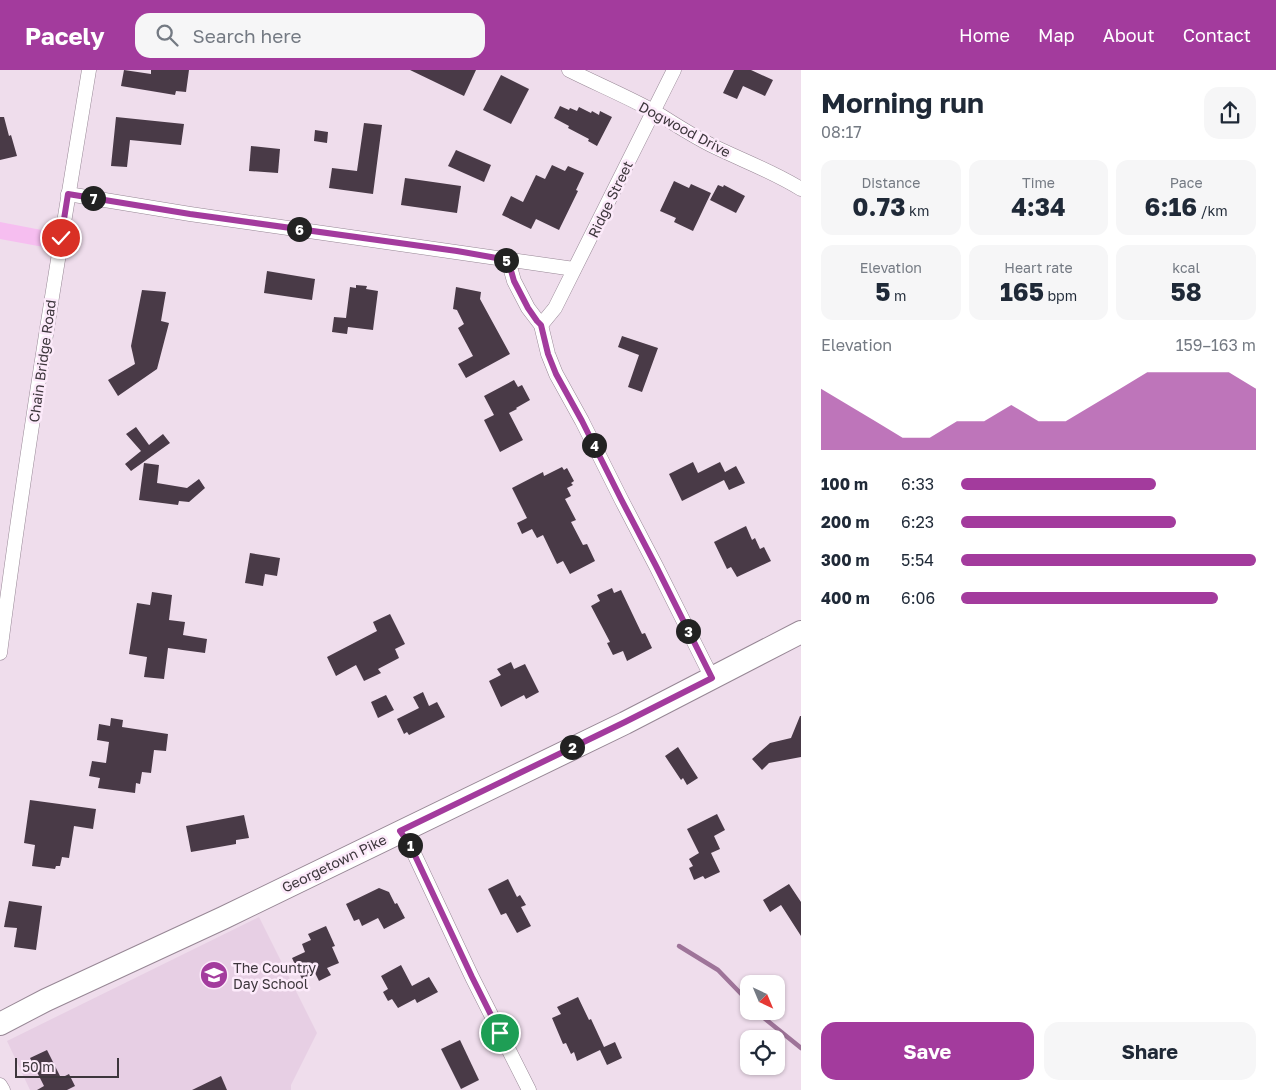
<!DOCTYPE html>
<meta charset="utf-8">
<style>
:root{--surface:#fff;--page:#f6f6f7;--text:#1f2937;--muted:#747a83;--accent:#a33b9d}
body{margin:0;font-family:"Golos Text",sans-serif;background:var(--page);color:var(--text);height:100vh;display:flex;flex-direction:column;font-size:19px;white-space:nowrap}
*{box-sizing:border-box;margin:0}
p{font-size:16px;color:var(--muted)}
.icon{flex:none;width:28px;height:28px;fill:none;stroke:currentColor;stroke-width:2;stroke-linecap:round;stroke-linejoin:round}
.map{position:relative;flex:1;overflow:hidden}
.panel{display:flex;flex-direction:column;background:var(--surface);width:475px}
.panel>*{flex:none}
.needle{width:32px;rotate:136deg}
.fabs{position:absolute;left:740px;top:905px;display:grid;gap:10px}
.fabs a{display:grid;place-items:center;width:45px;height:45px;border-radius:10px;background:var(--surface);box-shadow:0 1px 4px #0004;font-size:25px}
.scale{position:absolute;left:15px;bottom:12px;width:104px;box-sizing:border-box;padding-left:5px;border:2px solid #3d363c;border-top:0;font-size:14px;line-height:18px;white-space:nowrap;color:#3d363c;-webkit-text-stroke:4px #fceafa;paint-order:stroke}
.pin{position:absolute;display:grid;place-items:center;width:42px;height:42px;color:#fff;margin:-21px;border:2px solid #fff;border-radius:50%;box-shadow:0 1px 5px #0007}
.km{position:absolute;width:25px;height:25px;margin:-12px;border-radius:50%;background:#222;color:#fff;font-size:14px;line-height:25px;text-align:center}
.round{display:grid;place-items:center;flex:none;width:52px;height:52px;border-radius:15px;background:var(--page)}
.overview{display:flex;align-items:center;justify-content:space-between;height:85px;padding:0 20px}
h1{font-size:28px;font-weight:700;line-height:38px}
.stats{display:grid;grid-template-columns:repeat(3,1fr);gap:8px;height:85px;padding:5px 20px}
.stats div{display:grid;align-content:center;border-radius:12px;background:var(--page);text-align:center}
.stats b{font-size:25px;font-weight:700}
.stats small{font-size:14px;font-weight:400}
.stats p{font-size:14px}
.chart{height:140px;padding:10px 20px}
.chart p{display:flex;justify-content:space-between}
.chart svg{width:100%;height:90px;margin-top:5px;fill:var(--accent);opacity:.7}
.primary-button{display:flex;gap:10px;margin-top:auto;padding:10px 20px}
.primary-button a{flex:1;height:58px;border-radius:15px;background:var(--accent);color:#fff;font-size:20px;font-weight:700;line-height:58px;text-align:center}
.primary-button a+a{background:var(--page);color:var(--text)}
ul{padding:0 20px;list-style:none;font-size:16px}
li{display:grid;grid-template-columns:80px 60px 1fr;align-items:center;height:38px}
li i{height:12px;border-radius:6px;background:var(--accent)}
header{display:flex;align-items:center;gap:30px;box-sizing:border-box;height:70px;padding:0 25px;background:var(--accent);color:#fff}
header strong{font-size:24px}
nav{display:flex;gap:28px;margin-inline-start:auto;font-size:18px}
.search{width:350px;height:45px;background:var(--page);display:flex;align-items:center;gap:12px;box-sizing:border-box;padding:0 18px;border-radius:15px;color:var(--muted);font-size:19px}
main{display:flex;flex:1;min-height:0}
.map>svg:first-child{display:block}
.built{fill:#e7cfe4}
.green{fill:#f6bef0}
.lines{fill:none;stroke-linecap:round;stroke-linejoin:round}
.stream{stroke:#9e7499;stroke-width:4.5}
.building{fill:#493a47}
.minor-casing{stroke:#978795;stroke-width:15}
.primary-casing{stroke:#978795;stroke-width:24}
.minor{stroke:#fff;stroke-width:14}
.primary{stroke:#fff;stroke-width:22}
.route-casing{stroke:#fff;stroke-width:10}
.route{stroke:#a33b9d;stroke-width:6}
.labels{text-anchor:middle;dominant-baseline:central;stroke-width:5;stroke-linejoin:round;paint-order:stroke}
.street-label{font-size:14px;fill:#3d363c;stroke:#fceafa}
.poi-label{font-size:14px;fill:#3d363c;stroke:#fceafa;text-anchor:start}
</style>
<header>
<strong>Pacely</strong>
<div class="search"><svg class="icon" aria-label="search" viewBox="0 0 24 24"><circle cx="10" cy="10" r="6"/><path d="M15 15l6 6"/></svg>Search here</div>
<nav><a>Home</a><a>Map</a><a>About</a><a>Contact</a></nav>
</header>
<main>
<div class="map">
<svg width="801" height="1020" viewBox="0 0 801 1020">
<rect width="100%" height="100%" fill="#efddec"/>
<polygon class="built" points="259,847 317,963 291,1015 291,1020 30,1020 7,971"/>
<polygon class="green" points="0,152 52,162 49,178 0,169"/>
<g class="lines">
<g class="stream">
<polyline points="679,876 718,900 749,932"/>
<polyline points="757,941 764,948 801,978"/>
</g>
</g>
<g class="building">
<polygon points="124,0 151,4 151,0 189,0 186,22 176,21 175,25 121,16"/>
<polygon points="410,0 476,0 464,26"/>
<polygon points="734,0 751,0 773,10 765,26 743,16 737,29 723,23"/>
<polygon points="501,5 529,19 511,54 483,40"/>
<polygon points="560,36 569,40 570,38 577,41 579,37 591,43 592,41 599,45 600,41 612,47 597,76 588,71 589,69 568,58 569,56 554,48"/>
<polygon points="0,47 4,47 9,66 11,65 17,86 0,90"/>
<polygon points="116,47 184,54 181,75 130,70 127,97 111,96"/>
<polygon points="364,53 382,55 373,124 329,118 332,98 357,101"/>
<polygon points="315,60 328,62 327,73 314,71"/>
<polygon points="251,76 280,79 278,103 249,101"/>
<polygon points="456,80 491,95 484,112 448,96"/>
<polygon points="552,95 565,101 568,96 584,103 576,120 578,121 559,160 536,149 531,159 502,145 511,126 523,132 536,105 545,109"/>
<polygon points="405,108 461,116 457,143 401,135"/>
<polygon points="674,111 689,118 691,114 711,123 693,161 674,152 676,148 660,141"/>
<polygon points="718,115 723,117 724,115 745,126 736,143 710,130"/>
<polygon points="267,201 315,209 312,230 264,223"/>
<polygon points="356,215 367,216 366,219 378,221 373,260 348,257 347,264 332,262 334,247 346,248 350,217 356,218"/>
<polygon points="456,217 481,222 480,229 510,284 466,308 458,294 473,286 458,258 464,254 457,240 453,239"/>
<polygon points="142,220 166,222 161,251 169,253 157,299 118,326 108,310 135,294 131,276"/>
<polygon points="622,266 658,278 642,322 628,317 639,285 618,277"/>
<polygon points="514,310 518,317 522,315 530,330 516,338 517,339 509,343 523,370 500,382 484,350 494,345 484,326"/>
<polygon points="136,357 149,375 163,364 170,373 131,401 125,394 141,381 126,364"/>
<polygon points="693,392 698,403 720,392 725,402 736,396 745,413 729,420 724,410 682,431 669,404"/>
<polygon points="144,393 159,395 157,413 187,418 199,409 205,418 189,432 179,431 178,435 139,430"/>
<polygon points="562,397 564,400 567,398 574,411 571,413 573,415 567,418 571,426 565,429 576,450 571,452 583,475 587,474 595,491 570,504 563,491 557,494 543,465 537,468 532,459 522,464 517,453 527,448 512,418 543,402 544,406"/>
<polygon points="746,456 752,470 755,468 760,479 764,477 771,491 737,507 731,497 727,499 714,472"/>
<polygon points="250,483 280,488 277,506 265,504 263,516 245,513"/>
<polygon points="612,518 614,523 621,520 642,564 645,563 652,578 627,591 623,581 613,585 607,573 610,572 591,536 600,531 597,525"/>
<polygon points="152,522 172,525 169,550 185,552 183,565 207,569 205,583 168,578 164,609 144,607 147,587 129,584 137,533 150,535"/>
<polygon points="390,544 405,574 395,579 399,588 378,599 381,603 364,611 356,595 336,606 327,587 377,561 373,552"/>
<polygon points="511,592 514,599 525,594 539,622 526,629 524,625 501,637 489,611 501,605 497,599"/>
<polygon points="423,622 429,636 437,632 445,647 409,665 407,662 404,664 397,649 419,638 413,627"/>
<polygon points="386,625 394,640 378,648 371,632"/>
<polygon points="800,646 801,646 801,687 769,693 762,700 752,689 770,673 791,668"/>
<polygon points="111,648 123,650 122,657 168,664 166,681 154,680 151,703 142,702 140,714 136,713 135,723 98,718 100,708 89,706 92,691 106,693 109,672 97,670 99,654 110,656"/>
<polygon points="678,677 698,708 687,715 683,708 681,710 665,686"/>
<polygon points="30,730 96,739 93,759 74,756 69,788 62,787 60,796 56,796 55,799 32,796 35,775 24,773"/>
<polygon points="717,744 725,760 714,766 720,779 711,783 720,802 705,809 703,806 694,810 689,798 693,796 689,789 699,783 687,759"/>
<polygon points="244,745 249,768 236,770 236,774 191,782 186,756"/>
<polygon points="508,809 517,827 520,825 526,835 521,837 531,856 517,863 506,843 501,845 488,819"/>
<polygon points="789,814 801,832 801,866 781,835 770,842 763,830"/>
<polygon points="379,818 389,822 395,834 397,833 405,848 384,859 378,848 362,856 359,849 354,851 346,834"/>
<polygon points="9,831 42,836 36,880 14,877 17,858 4,857"/>
<polygon points="326,856 335,876 332,877 339,893 327,898 331,905 319,911 315,903 302,909 292,888 305,882 302,874 311,870 308,864"/>
<polygon points="401,895 412,916 429,907 438,922 417,933 415,929 398,938 392,929 388,931 383,922 388,919 381,906"/>
<polygon points="578,927 589,950 591,949 604,977 615,972 622,988 607,995 600,980 577,991 574,982 571,984 566,973 563,974 552,948 561,944 557,937"/>
<polygon points="460,970 479,1010 461,1019 441,979"/>
<polygon points="47,980 61,1008 69,1004 75,1016 67,1020 37,1020 44,1016 30,988"/>
<polygon points="221,1006 227,1020 192,1020"/>
</g>
<g class="lines">
<defs>
<g id="minor">
<path d="M 569,0 C 597,14 628,27 655,42 C 675,54 694,67 715,77 C 744,91 774,102 801,119"/>
<polyline points="68,124 190,144 574,199"/>
<polyline points="508,190 514,211 528,238 541,255 548,284 556,304 582,351 621,429 656,496 712,608"/>
<polyline points="541,255 555,238 674,0"/>
<path d="M 0,583 C 25,388 57,194 89,0"/>
<polyline points="400,761 410,775 472,907 529,1020"/>
<polyline points="0,1015 3,1020"/>
</g>
<polyline id="primary" points="0,954 46,930 223,848 625,653 801,562"/>
</defs>
<use href="#minor" class="minor-casing"/>
<use href="#primary" class="primary-casing"/>
<use href="#minor" class="minor"/>
<use href="#primary" class="primary"/>
</g>
<g class="lines">
<defs>
<polyline id="route" points="61,168 68,124 190,144 457,181 508,190 514,211 528,238 537,251 541,255 548,284 556,304 582,351 621,429 656,496 712,608 625,652 400,761 410,775 472,907 500,963"/>
</defs>
<use href="#route" class="route-casing"/>
<use href="#route" class="route"/>
</g>
<defs>
<symbol id="school-disc" viewBox="-11 -11 22 22"><circle r="9.5" fill="#a33b9d" stroke="#fceafa"/><path d="M0-5L7-2L0 1L-7-2ZM-4 1L0 2.5L4 1V4Q0 6-4 4Z" fill="#fff"/></symbol>
</defs>
<g fill-rule="evenodd">
<use href="#school-disc" x="198" y="889" width="32" height="32"/>
</g>
<g class="labels">
<g class="street-label">
<text transform="translate(685 59) rotate(28)">Dogwood Drive</text>
<text transform="translate(610 129) rotate(-64)">Ridge Street</text>
<text transform="translate(42 291) rotate(-82)">Chain Bridge Road</text>
<text transform="translate(334 793) rotate(-26)">Georgetown Pike</text>
</g>
<g class="poi-label">
<text x="233" y="897">The Country<tspan x="233" dy="16">Day School</tspan></text>
</g>
</g>
</svg>
<div class="fabs">
<a><svg class="needle" viewBox="-14 -14 28 28"><path d="M0-13l5 13h-10z" fill="#e53935"/><path d="M0 13l5-13h-10z" fill="#747a83"/></svg></a>
<a><svg class="icon" aria-label="locate" viewBox="0 0 24 24"><circle cx="12" cy="12" r="6"/><path d="M12 2v4M12 18v4M2 12h4M18 12h4"/></svg></a>
</div>
<div class="scale">50 m</div>
<div class="pin" style="left:500px;top:963px;background:#1e9e55"><svg class="icon" aria-label="arrive" viewBox="0 0 24 24"><path d="M6 21V4h12l-3 4 3 4H6"/></svg></div>
<div class="pin" style="left:61px;top:168px;background:#d93025"><svg class="icon" aria-label="check" viewBox="0 0 24 24"><path d="M5 12l5 5 9-10"/></svg></div>
<b class="km" style="left:410px;top:775px">1</b>
<b class="km" style="left:572px;top:677px">2</b>
<b class="km" style="left:688px;top:561px">3</b>
<b class="km" style="left:594px;top:375px">4</b>
<b class="km" style="left:506px;top:190px">5</b>
<b class="km" style="left:299px;top:159px">6</b>
<b class="km" style="left:93px;top:128px">7</b>
</div>
<section class="panel">
<div class="overview"><div><h1>Morning run</h1><p>08:17</p></div><a class="round"><svg class="icon" aria-label="share" viewBox="0 0 24 24"><path d="M12 15V3M7 8l5-5 5 5M5 13v7h14v-7"/></svg></a></div>
<div class="stats">
<div><p>Distance</p><b>0.73<small> km</small></b></div>
<div><p>Time</p><b>4:34</b></div>
<div><p>Pace</p><b>6:16<small> /km</small></b></div>
</div>
<div class="stats">
<div><p>Elevation</p><b>5<small> m</small></b></div>
<div><p>Heart rate</p><b>165<small> bpm</small></b></div>
<div><p>kcal</p><b>58</b></div>
</div>
<div class="chart"><p><span>Elevation</span>159–163 m</p>
<svg viewBox="0 0 160 44" preserveAspectRatio="none"><path d="M0 44V14L10 22L20 30L30 38L40 38L50 30L60 30L70 22L80 30L90 30L100 22L110 14L120 6L130 6L140 6L150 6L160 14V44z"/></svg>
</div>
<ul>
<li><b>100 m</b>6:33<i style="width:66%"></i></li>
<li><b>200 m</b>6:23<i style="width:73%"></i></li>
<li><b>300 m</b>5:54<i style="width:100%"></i></li>
<li><b>400 m</b>6:06<i style="width:87%"></i></li>
</ul>
<div class="primary-button"><a>Save</a><a>Share</a></div>
</section>
</main>
